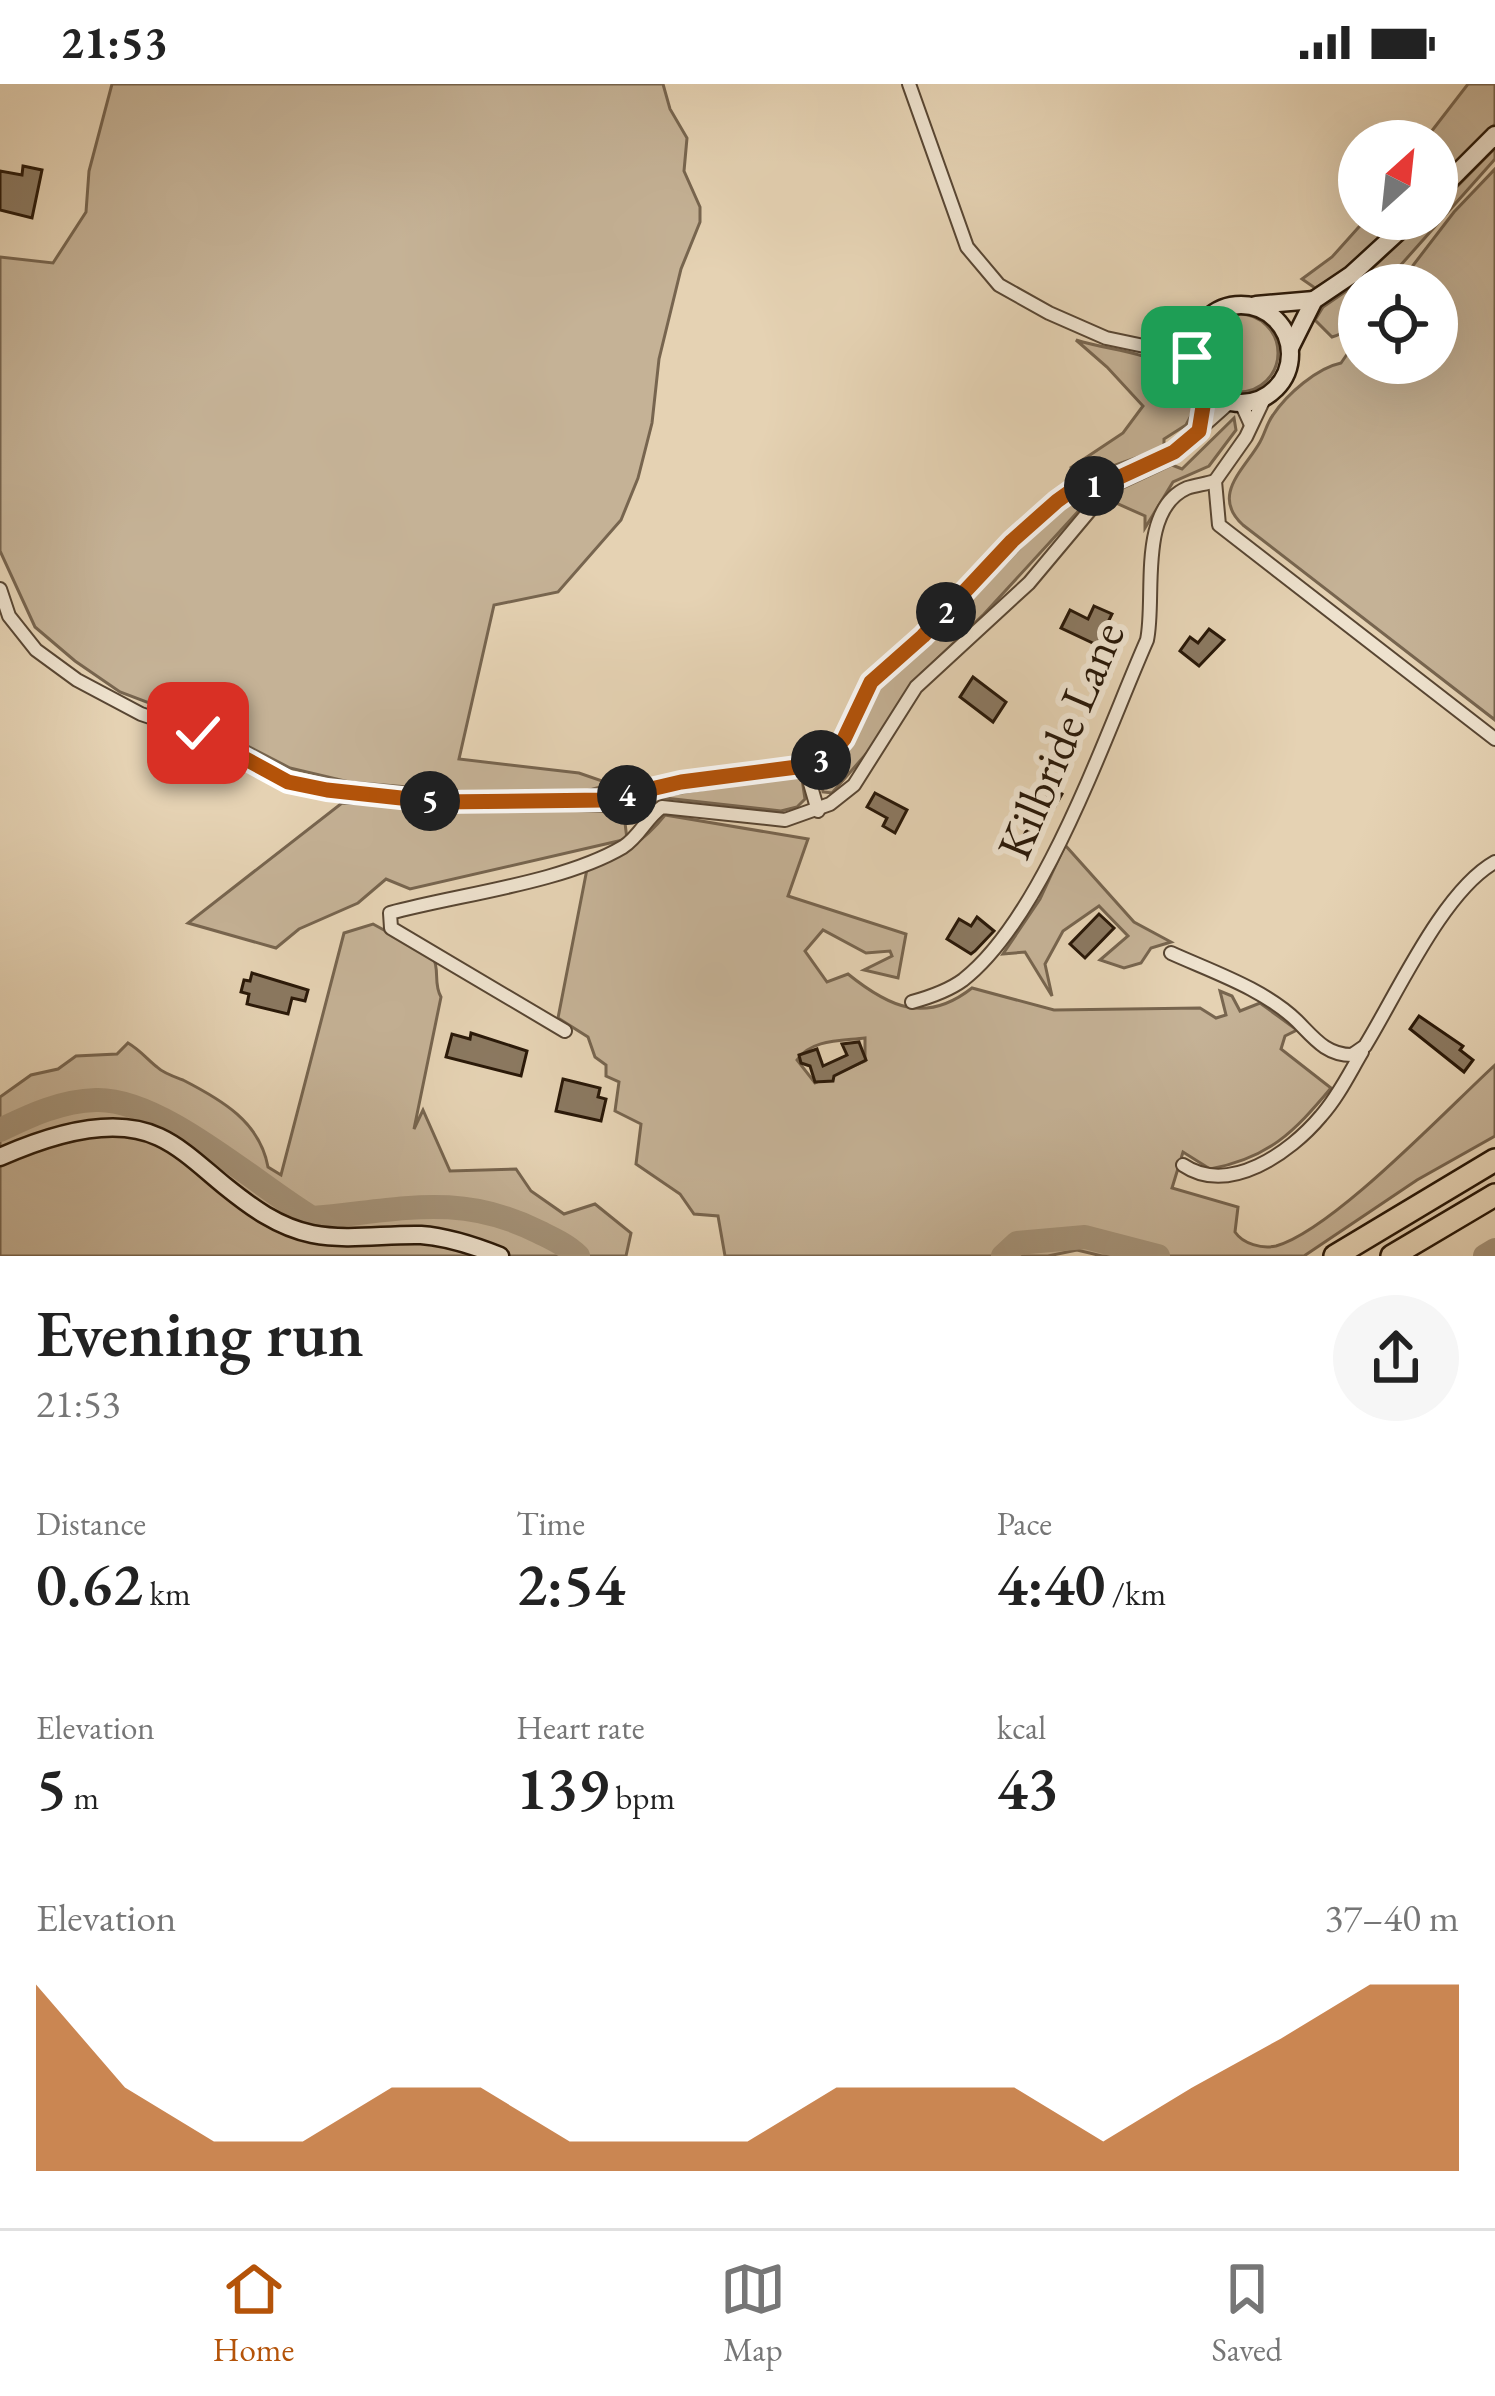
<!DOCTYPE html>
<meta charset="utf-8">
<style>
:root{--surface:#fff;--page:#f6f6f6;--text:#222;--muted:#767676;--line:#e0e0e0;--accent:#b45309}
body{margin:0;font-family:"EB Garamond",serif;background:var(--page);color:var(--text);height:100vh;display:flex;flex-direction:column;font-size:45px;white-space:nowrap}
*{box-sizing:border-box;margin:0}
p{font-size:39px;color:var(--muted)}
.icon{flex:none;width:66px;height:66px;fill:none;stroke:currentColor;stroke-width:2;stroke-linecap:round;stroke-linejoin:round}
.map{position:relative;height:1172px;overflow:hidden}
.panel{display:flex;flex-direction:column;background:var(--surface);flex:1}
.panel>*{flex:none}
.needle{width:78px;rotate:27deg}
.controls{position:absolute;left:1338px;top:36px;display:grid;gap:24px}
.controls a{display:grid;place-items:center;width:120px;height:120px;border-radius:50%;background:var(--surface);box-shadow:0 12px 48px #0002;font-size:60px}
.pin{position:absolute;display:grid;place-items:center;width:102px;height:102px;color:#fff;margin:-51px;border-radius:24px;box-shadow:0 6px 18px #0006}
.km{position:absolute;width:60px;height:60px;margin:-30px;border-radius:50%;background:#222;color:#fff;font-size:33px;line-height:60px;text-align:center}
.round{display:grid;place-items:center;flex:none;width:126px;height:126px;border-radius:63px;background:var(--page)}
.summary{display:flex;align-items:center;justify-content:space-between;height:204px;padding:0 36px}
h1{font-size:66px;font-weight:600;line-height:90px}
.stats{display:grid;grid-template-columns:repeat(3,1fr);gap:18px;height:204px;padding:12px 36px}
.stats div{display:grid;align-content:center}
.stats b{font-size:60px;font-weight:600}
.stats small{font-size:33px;font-weight:400}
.stats p{font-size:33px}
.chart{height:336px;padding:24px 36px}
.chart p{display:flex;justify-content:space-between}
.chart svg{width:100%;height:216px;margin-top:12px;fill:var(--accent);opacity:.7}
.status{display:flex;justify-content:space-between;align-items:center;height:84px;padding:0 60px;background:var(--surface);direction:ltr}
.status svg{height:33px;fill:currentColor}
.menu{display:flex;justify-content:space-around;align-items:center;height:168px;border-top:3px solid var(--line);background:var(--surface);font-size:33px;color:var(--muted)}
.menu a{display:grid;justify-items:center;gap:6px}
.menu .on{color:var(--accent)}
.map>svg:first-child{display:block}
.green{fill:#c5b296;stroke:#77654f;stroke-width:3;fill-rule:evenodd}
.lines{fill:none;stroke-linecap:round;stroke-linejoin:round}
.river{stroke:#a59379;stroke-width:24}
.building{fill:#8b7961;stroke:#291808;stroke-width:3}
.street-casing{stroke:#584633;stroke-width:16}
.secondary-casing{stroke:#291808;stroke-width:21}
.highway-casing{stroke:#291808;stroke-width:26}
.street{stroke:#eee2ce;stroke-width:12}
.secondary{stroke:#eee2ce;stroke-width:16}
.highway{stroke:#e5d2b3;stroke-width:21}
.route-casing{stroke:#fff;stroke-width:24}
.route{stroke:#b45309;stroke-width:15}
.labels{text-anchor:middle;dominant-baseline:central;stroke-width:12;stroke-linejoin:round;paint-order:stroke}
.street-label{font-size:48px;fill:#291808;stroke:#eee2ce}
</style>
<div class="status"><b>21:53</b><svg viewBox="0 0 49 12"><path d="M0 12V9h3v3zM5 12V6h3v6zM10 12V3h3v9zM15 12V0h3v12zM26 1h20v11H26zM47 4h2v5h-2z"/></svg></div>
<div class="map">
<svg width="1495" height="1172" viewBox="0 0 1495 1172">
<rect width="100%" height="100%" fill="#e5d2b3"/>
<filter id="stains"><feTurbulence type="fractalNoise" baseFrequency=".00167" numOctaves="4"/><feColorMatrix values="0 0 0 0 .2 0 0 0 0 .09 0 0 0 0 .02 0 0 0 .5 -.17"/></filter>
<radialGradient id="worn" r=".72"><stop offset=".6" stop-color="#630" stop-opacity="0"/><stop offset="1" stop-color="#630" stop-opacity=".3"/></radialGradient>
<g class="green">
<polygon points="112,0 663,0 670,25 687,54 684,87 700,123 700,138 681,185 659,275 652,339 638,394 621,436 558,508 494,521 459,675 579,689 611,700 579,709 478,709 349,698 290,684 205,640 120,608 75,577 35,543 0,467 0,173 53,179 86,128 89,87"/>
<polygon points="1468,0 1495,0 1495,40 1437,97 1437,57 1424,57"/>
<path d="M 1495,64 L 1495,75 L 1383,201 L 1359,201 C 1359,224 1358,246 1332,253 L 1315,236 L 1323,223 L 1352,203 L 1425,135 L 1437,135 L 1437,123 Z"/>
<path d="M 1495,85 L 1495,636 L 1243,441 C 1210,411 1245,385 1260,358 C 1265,349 1267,339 1273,331 C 1287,310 1317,284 1341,279 L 1359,253 L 1359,279 L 1437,279 L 1437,201 L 1398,201 L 1454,128 Z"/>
<polygon points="1366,135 1401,135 1339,190 1315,204 1302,195 1332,173"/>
<circle cx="1239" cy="269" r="39"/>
<path d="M 1076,256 C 1128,272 1178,265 1194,326 L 1186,341 L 1164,355 L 1164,364 L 1090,390 L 1072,383 L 1123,349 L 1143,322 L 1107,283 Z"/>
<polygon points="1234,334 1236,346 1209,382 1173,398 1145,444 1145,432 1107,415 1103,421 1084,421 984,530 914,597 873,662 832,709 823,708 820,688 855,655 880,602 895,586 927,560 1059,424 1077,413 1108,411 1172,381 1182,385"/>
<polygon points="792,691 802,695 805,715 797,723 781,727 656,713"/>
<polygon points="342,719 621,728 643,720 637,737 625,739 627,755 410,805 386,795 358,819 299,845 276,864 188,839"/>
<path d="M 665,731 L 808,755 L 788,812 L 906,850 L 898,894 L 864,886 L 892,872 L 890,867 L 866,869 L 823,846 L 805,867 L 827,898 L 848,890 C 890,924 926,940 972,904 L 1054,926 L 1200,924 L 1216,934 L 1226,931 L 1220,907 L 1232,912 L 1240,927 L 1260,919 L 1297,946 L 1285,952 L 1281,965 L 1331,1004 C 1294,1048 1269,1074 1210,1085 L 1183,1068 L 1172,1104 L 1238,1123 L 1235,1148 C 1243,1160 1262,1165 1276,1162 C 1333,1146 1447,1025 1495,981 L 1495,1052 L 1417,1096 L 1304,1172 L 1102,1172 L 1077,1166 L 1048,1172 L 725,1172 L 718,1132 L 694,1130 L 680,1110 L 636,1080 L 641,1040 L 615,1027 L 619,998 L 606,992 L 606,981 L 595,973 L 588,953 L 558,934 L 587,785 C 620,771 643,759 665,731 ZM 865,954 L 865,977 L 815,999 L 797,976 C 811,955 842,957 865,954 Z"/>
<polygon points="1065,761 1134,838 1171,858 1151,864 1141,879 1124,884 1100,876 1128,852 1099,822 1063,847 1045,880 1052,912 1025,868 1003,870 1040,815"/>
<path d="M 373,840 L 433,873 C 440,886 433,899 441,913 L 414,1045 L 423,1026 L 450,1087 L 516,1085 L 531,1107 L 564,1130 L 595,1120 L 631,1149 L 626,1172 L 0,1172 L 0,1013 L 31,991 L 58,985 L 76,972 L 117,970 L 128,959 C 140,966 147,975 157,983 C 163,989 175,993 183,996 C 222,1016 260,1038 268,1083 L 281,1091 L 344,849 Z"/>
</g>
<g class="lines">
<g class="river">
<path d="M 0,1046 C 31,1031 61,1017 96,1016 C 161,1014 254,1099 312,1134 C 397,1127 458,1107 539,1148 C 553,1155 567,1161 578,1172"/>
<polyline points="1003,1172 1017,1159 1085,1153 1158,1172"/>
<polyline points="1485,1172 1495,1166"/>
</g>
</g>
<g class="building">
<polygon points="23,82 42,86 32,134 0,126 0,87 22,91"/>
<polygon points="1094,522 1112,530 1097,561 1061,544 1070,526 1088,535"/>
<polygon points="1209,545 1224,556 1199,582 1180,567 1190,553 1198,559"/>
<polygon points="973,593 1006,618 993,638 960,613"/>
<polygon points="1052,704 1062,710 1029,768 1018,761"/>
<polygon points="875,709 907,726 895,749 883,742 887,734 867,723"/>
<polygon points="1099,830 1114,844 1085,874 1070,860"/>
<polygon points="977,833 994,847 975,867 971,870 947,855 959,835 971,842"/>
<polygon points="252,889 308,906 305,917 292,914 288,930 247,920 249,910 241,908 244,896 250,897"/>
<polygon points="1419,932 1463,962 1460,966 1473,976 1464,988 1410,945"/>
<polygon points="471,949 527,967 521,992 446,973 452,950 470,955"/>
<polygon points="859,958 866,976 834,992 833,997 815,998 810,982 801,979 799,971 817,965 823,982 847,971 842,960"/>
<polygon points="563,995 600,1004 598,1013 606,1015 601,1037 556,1027"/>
</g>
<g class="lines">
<defs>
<g id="street">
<polyline points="909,0 967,163 999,201 1049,229 1106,254 1163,266 1196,289"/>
<polyline points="1163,266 1201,242"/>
<polyline points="1265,313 1246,353 1215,397 1219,441 1495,655"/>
<polyline points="1241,319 1251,341"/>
<polyline points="1199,346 1206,304"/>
<polyline points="0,505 9,532 36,566 77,596 141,630 198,649 288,698 327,706 438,718 605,716 681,698 805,682 833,669 844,655 871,599 923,552 1013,457 1057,417 1071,407 1109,398 1174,368 1230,318"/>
<polyline points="805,682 818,727"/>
<path d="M 1171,869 C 1213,888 1264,905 1297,937 C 1314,954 1326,971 1352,971 L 1365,962 C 1397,910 1443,807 1495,778"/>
<path d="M 912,918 C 930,913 948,907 963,896 C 1044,833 1105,651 1147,556 C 1156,514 1137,426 1187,404 C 1196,401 1206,400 1215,397"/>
<path d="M 565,947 L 391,844 L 390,829 C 460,810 562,799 623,763 C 640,752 646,734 662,723 L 785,736 L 830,720 L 854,701 L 916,603 L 1029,499 L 1091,425"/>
<path d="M 1183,1081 C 1229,1112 1290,1069 1321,1032 C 1338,1013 1349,990 1362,968"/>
</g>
<g id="secondary">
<polyline points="1437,109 1495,51"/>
<polyline points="1256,221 1314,216"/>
<circle cx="1241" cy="270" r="49"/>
<polyline points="1290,264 1314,216 1351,191 1412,135"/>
<path d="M 0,1073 C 45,1053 111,1030 159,1053 C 183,1064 204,1085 225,1102 C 251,1123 278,1143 312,1150 C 349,1157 384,1150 421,1151 C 449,1153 475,1162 500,1172"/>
</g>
<g id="highway">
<polyline points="1335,1172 1495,1076"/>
<polyline points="1392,1172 1495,1111"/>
</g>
</defs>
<use href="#street" class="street-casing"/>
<use href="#secondary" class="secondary-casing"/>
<use href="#highway" class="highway-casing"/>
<use href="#street" class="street"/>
<use href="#secondary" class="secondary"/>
<use href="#highway" class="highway"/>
</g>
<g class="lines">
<defs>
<polyline id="route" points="198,649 288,698 327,706 438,718 604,716 681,698 805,682 833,668 844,655 871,598 923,552 1012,457 1057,417 1071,407 1109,398 1174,368 1199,347 1206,304 1192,273"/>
</defs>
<use href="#route" class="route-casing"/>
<use href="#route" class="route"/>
</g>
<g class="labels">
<g class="street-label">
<text transform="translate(1060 656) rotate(-67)">Kilbride Lane</text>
</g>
</g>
<rect width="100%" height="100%" filter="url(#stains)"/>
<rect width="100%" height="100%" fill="url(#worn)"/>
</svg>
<div class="controls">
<a><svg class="needle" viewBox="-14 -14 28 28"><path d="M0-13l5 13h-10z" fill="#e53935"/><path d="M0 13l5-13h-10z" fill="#767676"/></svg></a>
<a><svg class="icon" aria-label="locate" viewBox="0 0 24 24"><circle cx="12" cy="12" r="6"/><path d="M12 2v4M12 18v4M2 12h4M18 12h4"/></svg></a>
</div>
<div class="pin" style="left:1192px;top:273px;background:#1e9e55"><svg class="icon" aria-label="arrive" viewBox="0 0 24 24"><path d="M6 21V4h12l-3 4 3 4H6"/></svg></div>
<div class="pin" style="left:198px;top:649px;background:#d93025"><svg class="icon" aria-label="check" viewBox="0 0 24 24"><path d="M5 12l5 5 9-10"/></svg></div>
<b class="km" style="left:1094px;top:402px">1</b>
<b class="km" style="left:946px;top:528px">2</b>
<b class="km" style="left:821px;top:676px">3</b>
<b class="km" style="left:627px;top:711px">4</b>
<b class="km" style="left:430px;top:717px">5</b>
</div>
<section class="panel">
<div class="summary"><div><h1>Evening run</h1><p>21:53</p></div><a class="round"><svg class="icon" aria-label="share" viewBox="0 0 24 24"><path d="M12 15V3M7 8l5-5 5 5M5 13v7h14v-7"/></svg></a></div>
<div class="stats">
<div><p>Distance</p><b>0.62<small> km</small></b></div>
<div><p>Time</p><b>2:54</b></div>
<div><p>Pace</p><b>4:40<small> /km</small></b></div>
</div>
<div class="stats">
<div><p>Elevation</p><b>5<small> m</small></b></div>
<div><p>Heart rate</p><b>139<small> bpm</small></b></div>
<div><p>kcal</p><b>43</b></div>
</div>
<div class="chart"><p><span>Elevation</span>37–40 m</p>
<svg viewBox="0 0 160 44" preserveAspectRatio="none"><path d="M0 44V6L10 27L20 38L30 38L40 27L50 27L60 38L70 38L80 38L90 27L100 27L110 27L120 38L130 27L140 17L150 6L160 6V44z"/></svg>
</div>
</section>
<nav class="menu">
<a class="on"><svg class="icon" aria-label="home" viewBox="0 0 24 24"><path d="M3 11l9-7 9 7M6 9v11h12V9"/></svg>Home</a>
<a><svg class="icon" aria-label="map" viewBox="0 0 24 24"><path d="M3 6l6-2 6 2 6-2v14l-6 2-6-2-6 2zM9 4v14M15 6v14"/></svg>Map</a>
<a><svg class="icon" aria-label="saved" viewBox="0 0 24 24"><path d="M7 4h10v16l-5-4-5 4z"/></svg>Saved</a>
</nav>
